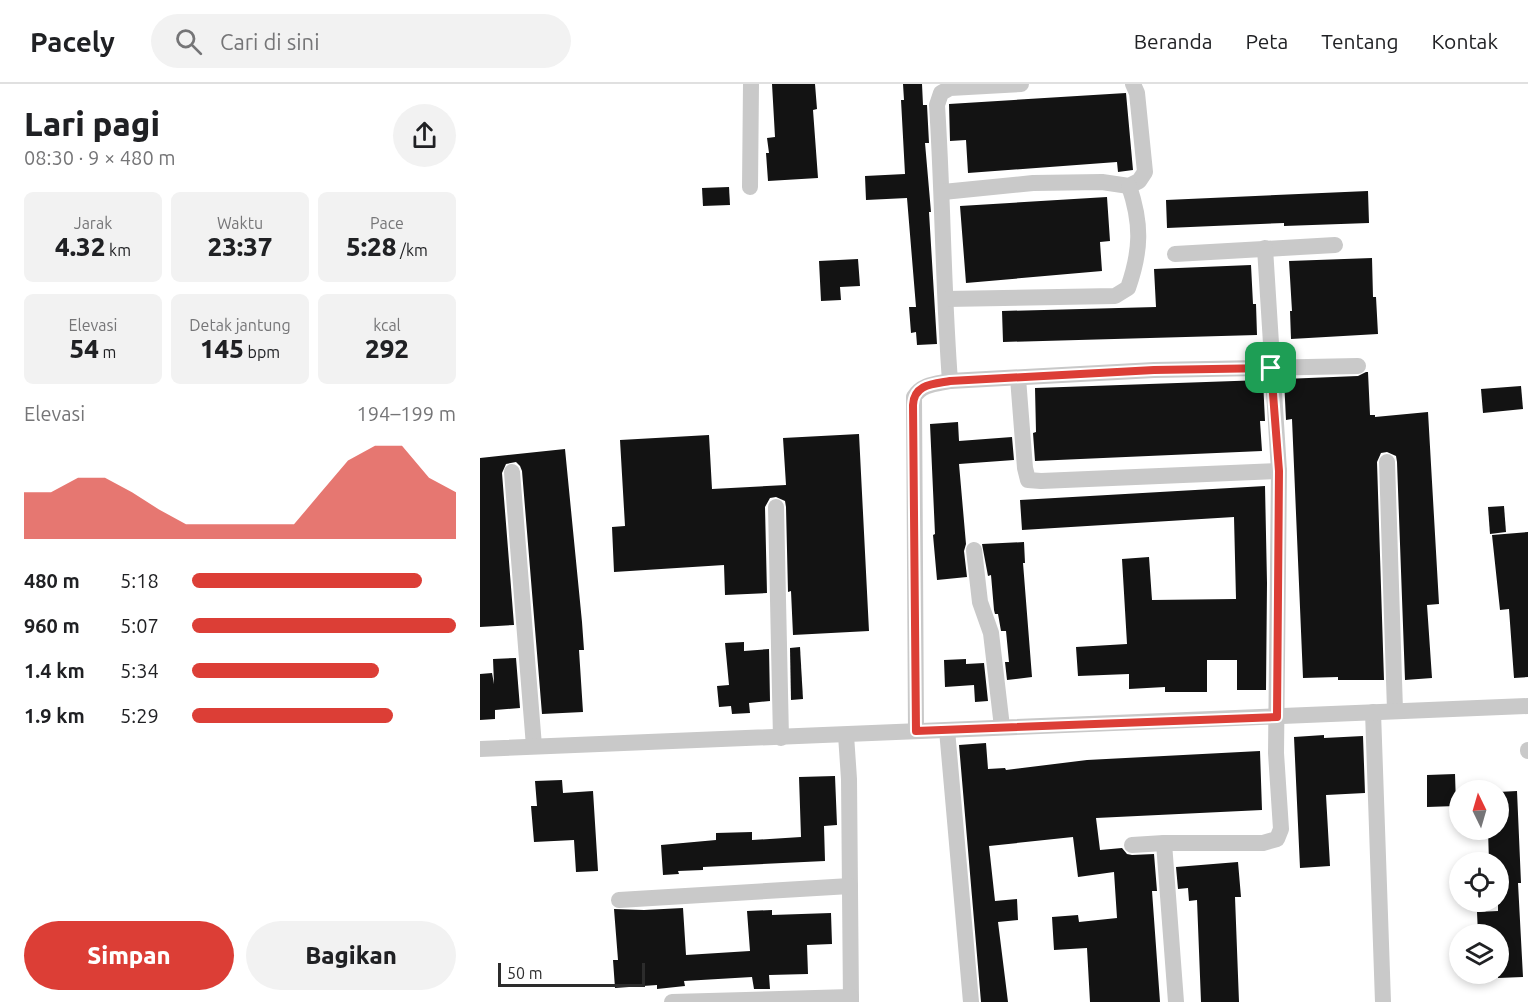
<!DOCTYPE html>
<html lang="id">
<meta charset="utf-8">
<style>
:root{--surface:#fff;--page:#f2f2f2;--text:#202124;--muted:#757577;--line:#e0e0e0;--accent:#dc3e36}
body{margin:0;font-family:Ubuntu,sans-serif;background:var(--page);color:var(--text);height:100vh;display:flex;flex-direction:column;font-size:22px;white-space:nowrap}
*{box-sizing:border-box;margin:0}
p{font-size:20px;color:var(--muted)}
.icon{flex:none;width:33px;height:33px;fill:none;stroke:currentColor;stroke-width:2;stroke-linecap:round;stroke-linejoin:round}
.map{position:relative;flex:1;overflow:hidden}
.sheet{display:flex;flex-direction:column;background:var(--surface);width:480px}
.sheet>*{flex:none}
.needle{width:39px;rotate:355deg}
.tools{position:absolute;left:969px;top:696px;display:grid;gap:12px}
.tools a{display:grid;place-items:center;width:60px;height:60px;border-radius:50%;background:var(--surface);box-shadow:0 3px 9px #0003;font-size:30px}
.scale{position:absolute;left:18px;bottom:15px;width:147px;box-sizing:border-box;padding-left:6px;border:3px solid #2c2c2c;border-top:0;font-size:16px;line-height:21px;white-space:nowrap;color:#2c2c2c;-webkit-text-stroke:4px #fff;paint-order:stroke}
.pin{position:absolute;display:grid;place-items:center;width:51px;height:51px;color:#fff;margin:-26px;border-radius:12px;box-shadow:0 3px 9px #0006}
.round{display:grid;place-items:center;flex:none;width:63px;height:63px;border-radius:32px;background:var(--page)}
.headline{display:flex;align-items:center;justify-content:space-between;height:102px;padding:0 24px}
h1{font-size:33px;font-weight:800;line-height:45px}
.figures{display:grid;grid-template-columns:repeat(3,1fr);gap:9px;height:102px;padding:6px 24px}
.figures div{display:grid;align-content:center;border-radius:9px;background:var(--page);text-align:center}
.figures b{font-size:26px;font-weight:800}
.figures small{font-size:16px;font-weight:400}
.figures p{font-size:16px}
.chart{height:168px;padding:12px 24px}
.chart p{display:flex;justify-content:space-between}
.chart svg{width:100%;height:108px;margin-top:6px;fill:var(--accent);opacity:.7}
.button{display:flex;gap:12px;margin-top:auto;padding:12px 24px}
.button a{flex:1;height:69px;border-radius:36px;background:var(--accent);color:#fff;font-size:24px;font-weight:800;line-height:69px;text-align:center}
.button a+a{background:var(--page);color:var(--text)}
ul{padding:0 24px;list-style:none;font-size:20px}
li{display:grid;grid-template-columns:96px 72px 1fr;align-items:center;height:45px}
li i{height:15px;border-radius:8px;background:var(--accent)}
header{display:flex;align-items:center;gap:36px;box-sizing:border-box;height:84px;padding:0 30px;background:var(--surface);border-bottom:2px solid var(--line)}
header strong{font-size:28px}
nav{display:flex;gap:33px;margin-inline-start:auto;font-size:21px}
.search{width:420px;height:54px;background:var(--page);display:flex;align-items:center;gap:15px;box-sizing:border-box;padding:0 21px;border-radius:33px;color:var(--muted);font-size:22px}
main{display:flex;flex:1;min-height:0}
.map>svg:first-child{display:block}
.building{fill:#131313}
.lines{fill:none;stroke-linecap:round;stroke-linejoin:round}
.minor{stroke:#c9c9c9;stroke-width:16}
.route-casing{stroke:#fff;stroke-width:12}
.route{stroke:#dc3e36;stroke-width:8}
</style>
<header>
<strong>Pacely</strong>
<div class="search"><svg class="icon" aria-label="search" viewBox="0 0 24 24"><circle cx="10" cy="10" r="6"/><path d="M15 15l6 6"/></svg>Cari di sini</div>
<nav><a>Beranda</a><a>Peta</a><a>Tentang</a><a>Kontak</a></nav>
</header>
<main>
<section class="sheet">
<div class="headline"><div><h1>Lari pagi</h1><p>08:30 · 9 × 480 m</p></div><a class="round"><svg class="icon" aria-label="share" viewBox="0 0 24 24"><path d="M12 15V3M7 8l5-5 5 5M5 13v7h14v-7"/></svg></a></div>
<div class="figures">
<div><p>Jarak</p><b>4.32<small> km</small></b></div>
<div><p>Waktu</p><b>23:37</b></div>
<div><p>Pace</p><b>5:28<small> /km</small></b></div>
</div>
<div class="figures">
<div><p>Elevasi</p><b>54<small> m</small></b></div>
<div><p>Detak jantung</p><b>145<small> bpm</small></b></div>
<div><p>kcal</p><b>292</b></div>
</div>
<div class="chart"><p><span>Elevasi</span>194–199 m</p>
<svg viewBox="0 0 160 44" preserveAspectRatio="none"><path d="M0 44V25L10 25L20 19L30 19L40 25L50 32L60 38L70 38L80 38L90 38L100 38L110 25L120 12L130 6L140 6L150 19L160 25V44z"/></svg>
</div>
<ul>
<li><b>480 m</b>5:18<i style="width:87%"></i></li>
<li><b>960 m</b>5:07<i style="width:100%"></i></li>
<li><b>1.4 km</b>5:34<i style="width:71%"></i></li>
<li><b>1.9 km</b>5:29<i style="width:76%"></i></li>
</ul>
<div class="button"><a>Simpan</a><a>Bagikan</a></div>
</section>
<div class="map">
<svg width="1048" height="918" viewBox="0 0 1048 918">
<rect width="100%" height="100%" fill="#fff"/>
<g class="building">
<polygon points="292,0 335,0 337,25 333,26 338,94 288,97 286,69 289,69 287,54 295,53"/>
<polygon points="423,0 442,0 443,21 447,21 449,59 445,59 451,128 449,128 457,260 437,261 436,248 431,249 429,223 436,223 427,114 386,116 385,92 425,90 421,16 424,16"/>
<polygon points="646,9 653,86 638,88 637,78 488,89 486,56 470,57 469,20"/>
<polygon points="249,103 250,121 223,122 222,104"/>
<polygon points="888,107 889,139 804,142 804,139 687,144 686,116"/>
<polygon points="627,113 630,157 620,158 622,187 486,199 480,122"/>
<polygon points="892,174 893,213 896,213 898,250 811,255 810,227 812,227 809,177"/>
<polygon points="378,175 380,202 360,203 361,216 341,217 339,177"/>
<polygon points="771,181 773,220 776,220 777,251 523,258 522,227 676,223 674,185"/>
<polygon points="886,288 888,288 890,331 895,331 895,333 948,328 959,520 947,521 952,594 925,596 917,378 916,372 907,368 901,369 897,378 904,596 858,596 858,593 823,594 812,335 806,336 804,295 878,292"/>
<polygon points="783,296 785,337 780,337 782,367 555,377 553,349 556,348 555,304"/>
<polygon points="1041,302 1043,325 1003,329 1001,305"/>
<polygon points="478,338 479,357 532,353 534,376 479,380 486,460 484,467 487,493 457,496 453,451 455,450 450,340"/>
<polygon points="379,350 389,547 313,551 311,507 308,508 306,423 305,417 296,413 290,414 285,423 287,509 245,511 244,481 134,488 132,443 145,442 140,356 229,351 232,405 306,401 303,354"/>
<polygon points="85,365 102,538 104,566 99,566 103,628 62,630 42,387 40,382 36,378 26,380 22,389 34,541 0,543 0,374"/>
<polygon points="785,402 787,499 786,606 757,606 757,576 727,576 727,608 685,608 685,603 649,605 649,590 598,592 596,563 647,560 642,475 669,473 672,516 756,515 754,433 542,446 540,416"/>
<polygon points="1024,422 1026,448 1010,450 1008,423"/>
<polygon points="1048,448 1048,593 1034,594 1029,525 1020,526 1012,451"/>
<polygon points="544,458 545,479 543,479 552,593 527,596 525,578 529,578 526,547 521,547 518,530 515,530 514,526 511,491 508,492 502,460"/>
<polygon points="264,558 264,567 289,565 290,617 269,619 270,629 252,630 251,622 239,623 237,602 249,601 245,559"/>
<polygon points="320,563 323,615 311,616 310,564"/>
<polygon points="36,574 40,624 15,626 15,635 0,636 0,590 12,589 14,600 13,575"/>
<polygon points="486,575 486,580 504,579 508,617 495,618 494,601 465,603 464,576"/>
<polygon points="844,651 844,654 883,652 885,709 846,711 850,782 820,784 814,653"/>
<polygon points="506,659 508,685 525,684 526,686 607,676 780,667 782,726 616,734 620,766 642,764 647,770 652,771 674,770 677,807 672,807 680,918 610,918 607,864 574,866 572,833 598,831 599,838 637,834 634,788 598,793 593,753 509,762 515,817 537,815 538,836 518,838 528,918 501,918 479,661"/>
<polygon points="975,690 976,722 947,723 947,691"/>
<polygon points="355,692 357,741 344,742 345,777 223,783 223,786 198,787 199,790 183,791 181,761 236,756 236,749 272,748 272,756 321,753 319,693"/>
<polygon points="82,696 83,709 113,707 118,787 96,788 94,756 54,758 51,722 57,722 55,697"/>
<polygon points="1037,707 1041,799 1038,799 1043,893 1018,894 1018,850 998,850 997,828 1018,827 1018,778 1009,778 1008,746 1018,746 1018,708"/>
<polygon points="758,778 761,813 755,813 759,918 721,918 717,816 709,817 708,804 698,805 696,783"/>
<polygon points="203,824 206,871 270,867 267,827 292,826 292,831 351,829 352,860 327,861 328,890 289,891 290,905 274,905 272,893 204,897 205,902 177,905 177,901 135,904 133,876 138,876 134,825 164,826"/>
</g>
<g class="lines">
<g class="minor">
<path d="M 541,0 L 470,4 L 461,9 L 457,21 C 463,113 463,205 470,297 L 674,286 L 878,282"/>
<polyline points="270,103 271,0"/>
<polyline points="463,108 553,99 622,98 649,102 659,97 665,88 657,9 653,0"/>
<polyline points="695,170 855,161"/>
<path d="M 466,215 L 635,212 L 648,204 C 661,167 662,140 649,102"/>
<polyline points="538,294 545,384 548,396 561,397 799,387"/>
<polyline points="907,378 915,626"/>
<polyline points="32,388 54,662"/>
<polyline points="296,423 301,654"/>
<polyline points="494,466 500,518 511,549 522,643"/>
<polyline points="893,628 903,918"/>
<polyline points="467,646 491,918"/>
<path d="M 436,647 L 434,313 C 442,300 456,300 470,297"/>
<polyline points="366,651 369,695 371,918"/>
<polyline points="0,665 1048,622"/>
<polyline points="1048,666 1048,667"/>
<polyline points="684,759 696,918"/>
<polyline points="652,761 684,759 783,759 797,755 801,745 796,669 799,387 785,164"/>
<polyline points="139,816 370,802"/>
<polyline points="192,918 371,913"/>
</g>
</g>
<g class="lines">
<defs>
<path id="route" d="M 791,284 L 799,387 L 797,633 L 436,647 L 433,321 C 434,300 453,300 470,297 L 674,286 Z"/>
</defs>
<use href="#route" class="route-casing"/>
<use href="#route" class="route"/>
</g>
</svg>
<div class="tools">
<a><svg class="needle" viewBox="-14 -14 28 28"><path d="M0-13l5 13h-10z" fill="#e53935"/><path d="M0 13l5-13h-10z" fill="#757577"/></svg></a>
<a><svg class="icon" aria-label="locate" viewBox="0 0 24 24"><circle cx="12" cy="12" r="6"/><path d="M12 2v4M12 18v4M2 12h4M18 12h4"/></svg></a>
<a><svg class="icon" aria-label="layers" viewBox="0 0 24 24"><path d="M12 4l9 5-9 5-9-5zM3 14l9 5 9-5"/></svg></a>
</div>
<div class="scale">50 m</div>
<div class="pin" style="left:791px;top:284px;background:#1e9e55"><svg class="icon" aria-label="arrive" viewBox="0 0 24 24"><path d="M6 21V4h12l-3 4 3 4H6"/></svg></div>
</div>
</main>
